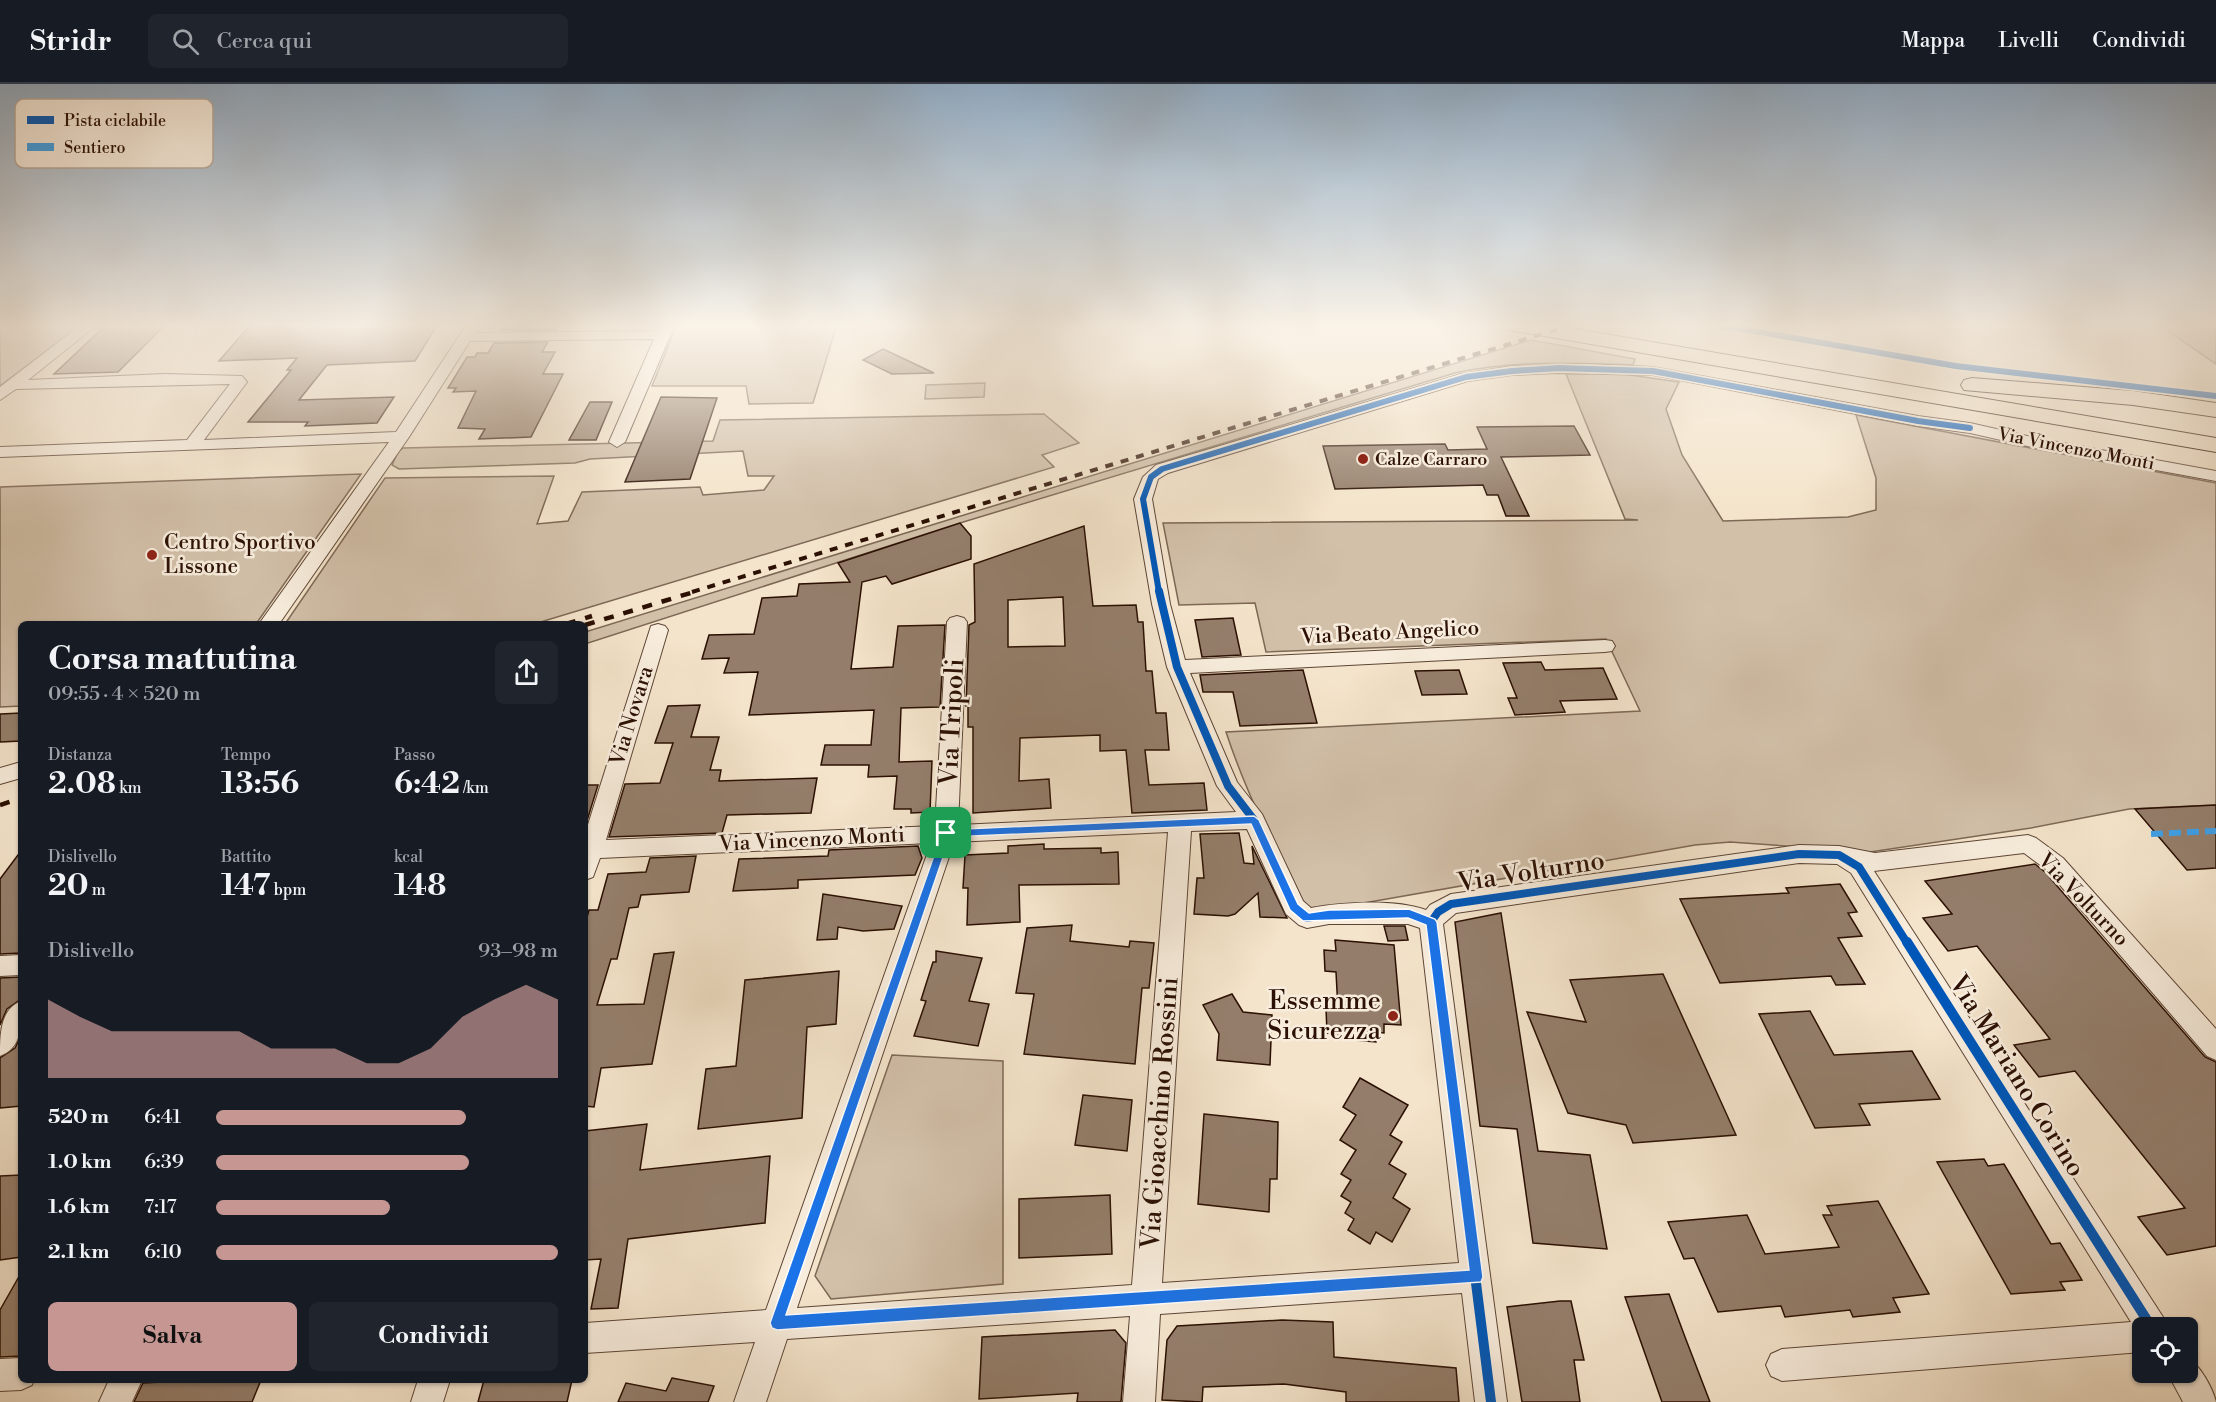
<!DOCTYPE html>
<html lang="it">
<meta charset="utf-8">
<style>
:root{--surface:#171b24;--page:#20242c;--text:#f1f3f6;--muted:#9ea1a6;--line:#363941;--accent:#c59692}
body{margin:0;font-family:"Libre Bodoni",serif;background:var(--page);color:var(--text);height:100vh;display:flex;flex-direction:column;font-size:22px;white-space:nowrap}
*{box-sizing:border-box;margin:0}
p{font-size:20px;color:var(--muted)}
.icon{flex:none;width:33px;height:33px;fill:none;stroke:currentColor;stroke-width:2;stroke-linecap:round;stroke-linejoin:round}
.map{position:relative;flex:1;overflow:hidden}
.side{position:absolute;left:18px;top:537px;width:570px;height:762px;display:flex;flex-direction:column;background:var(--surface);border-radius:9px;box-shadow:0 2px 4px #0004}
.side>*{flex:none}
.tools{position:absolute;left:2132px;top:1233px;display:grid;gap:12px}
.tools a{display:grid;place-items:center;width:66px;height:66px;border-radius:9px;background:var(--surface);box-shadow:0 2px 4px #0004;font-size:30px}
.pin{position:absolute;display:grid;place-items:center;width:51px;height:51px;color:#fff;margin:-26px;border-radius:12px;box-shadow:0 3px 9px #0006}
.round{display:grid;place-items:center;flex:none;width:63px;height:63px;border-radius:9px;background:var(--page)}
.summary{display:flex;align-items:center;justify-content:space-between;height:102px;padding:0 30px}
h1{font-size:33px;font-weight:700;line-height:45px}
.metrics{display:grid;grid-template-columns:repeat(3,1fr);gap:9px;height:102px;padding:6px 30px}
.metrics div{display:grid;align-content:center}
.metrics b{font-size:30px;font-weight:700}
.metrics small{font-size:16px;font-weight:400}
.metrics p{font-size:16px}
.chart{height:168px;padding:12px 30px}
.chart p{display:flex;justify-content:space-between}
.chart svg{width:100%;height:108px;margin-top:6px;fill:var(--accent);opacity:.7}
.primary-button{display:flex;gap:12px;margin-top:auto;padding:12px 30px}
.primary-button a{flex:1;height:69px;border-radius:9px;background:var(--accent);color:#111;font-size:24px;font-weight:700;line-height:69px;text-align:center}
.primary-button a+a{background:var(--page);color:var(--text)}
ul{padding:0 30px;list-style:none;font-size:20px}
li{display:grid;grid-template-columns:96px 72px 1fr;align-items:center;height:45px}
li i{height:15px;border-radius:8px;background:var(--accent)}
header{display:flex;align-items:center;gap:36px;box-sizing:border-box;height:84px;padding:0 30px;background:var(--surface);border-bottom:2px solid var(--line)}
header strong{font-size:28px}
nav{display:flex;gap:33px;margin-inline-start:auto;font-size:21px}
.search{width:420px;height:54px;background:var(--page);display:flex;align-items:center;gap:15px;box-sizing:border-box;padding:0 21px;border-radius:9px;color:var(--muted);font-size:22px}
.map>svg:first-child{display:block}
.green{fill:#d2c0a9;stroke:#7e6856;stroke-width:1.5}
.building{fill:#947e6b;stroke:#2b1003;stroke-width:1.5;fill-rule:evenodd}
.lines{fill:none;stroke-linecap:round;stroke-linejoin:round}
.minor-casing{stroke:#5d4535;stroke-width:2}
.highway-casing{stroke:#2b1003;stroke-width:2}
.minor{fill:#f8eddd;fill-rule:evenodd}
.highway{fill:#f4e4cb;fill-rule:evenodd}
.rail-far1{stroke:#2b1003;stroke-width:4;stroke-dasharray:8 8;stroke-linecap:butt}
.rail{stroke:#2b1003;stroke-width:4.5;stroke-dasharray:10 10;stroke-linecap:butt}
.quiet{stroke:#3ea1e9;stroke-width:6;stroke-dasharray:12 6;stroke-linecap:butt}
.cycleway-far2-casing{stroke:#f8eddd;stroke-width:9}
.cycleway-far1-casing{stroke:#f8eddd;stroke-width:11}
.cycleway-casing{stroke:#f8eddd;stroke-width:14}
.cycleway-far2{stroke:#0057b8;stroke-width:6}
.cycleway-far1{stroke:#0057b8;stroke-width:8}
.cycleway{stroke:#0057b8;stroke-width:10}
.route{fill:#1a73e8;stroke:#fff;stroke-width:1.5;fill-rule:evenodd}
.poi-dot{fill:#8f2418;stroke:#f8eddd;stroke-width:2}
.labels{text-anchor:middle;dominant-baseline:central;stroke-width:5;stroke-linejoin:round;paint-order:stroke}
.far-street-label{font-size:18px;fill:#2b1003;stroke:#f8eddd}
.far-poi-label{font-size:18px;fill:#2b1003;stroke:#f8eddd;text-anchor:start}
.poi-label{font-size:21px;fill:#2b1003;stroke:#f8eddd;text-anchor:start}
.street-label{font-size:21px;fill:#2b1003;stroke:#f8eddd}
.near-street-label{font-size:26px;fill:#2b1003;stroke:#f8eddd}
.near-poi-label{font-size:26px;fill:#2b1003;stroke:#f8eddd;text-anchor:end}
.key{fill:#f8eddd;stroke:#baab9c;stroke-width:1.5}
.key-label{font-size:16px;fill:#2b1003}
</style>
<header>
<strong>Stridr</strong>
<div class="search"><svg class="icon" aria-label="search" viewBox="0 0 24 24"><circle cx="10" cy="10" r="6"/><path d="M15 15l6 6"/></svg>Cerca qui</div>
<nav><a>Mappa</a><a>Livelli</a><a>Condividi</a></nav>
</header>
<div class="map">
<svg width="2216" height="1318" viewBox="0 0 2216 1318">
<rect width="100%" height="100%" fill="#f4e4cb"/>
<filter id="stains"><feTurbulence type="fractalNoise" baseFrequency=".00333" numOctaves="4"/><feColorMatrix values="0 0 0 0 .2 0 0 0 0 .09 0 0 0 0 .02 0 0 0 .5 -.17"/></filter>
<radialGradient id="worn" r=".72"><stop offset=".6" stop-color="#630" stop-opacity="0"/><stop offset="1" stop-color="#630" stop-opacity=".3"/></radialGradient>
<g class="green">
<polygon points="0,240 82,240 0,302"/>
<polygon points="677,240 837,240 813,319 749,320 746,302 652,302"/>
<polygon points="2158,240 2216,240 2216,280"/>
<path d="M 1531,256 L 1635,275 L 1633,281 C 1572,279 1514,276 1455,289 L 960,439 L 585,560 L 585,548 Z"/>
<path d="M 1566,290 L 1623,290 L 1679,298 L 1666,325 L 1682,371 L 1723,437 L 1848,433 L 1876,426 L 1876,394 L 1856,331 L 2216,399 L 2216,721 L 2129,725 L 2031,744 L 1870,768 L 1730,758 L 1695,761 L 1307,829 C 1277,769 1247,712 1226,648 L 1640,627 L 1606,555 L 1266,568 L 1255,519 L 1179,521 L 1163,439 L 1638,436 L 1625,435 Z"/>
<polygon points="985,299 984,313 925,315 926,301"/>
<polygon points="1044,330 1079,359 1042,371 1054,383 534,540 285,540 385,394 554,392 537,440 568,437 582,408 700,403 703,411 764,406 774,392 748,392 743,367 590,375 575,379 399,385 392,381 398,368 403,364 713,357 720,336"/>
<polygon points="361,390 256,540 21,540 21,622 0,623 0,403"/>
<polygon points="892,971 1003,977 1003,1200 831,1215 815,1192"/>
</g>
<g class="building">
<polygon points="107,240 166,240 118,288 54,290"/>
<polygon points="251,240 438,240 415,277 327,281 299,316 394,313 377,339 305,342 308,338 248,338 291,286 287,286 297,274 219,277"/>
<polygon points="507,240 559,240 556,246 502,246"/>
<polygon points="548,258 542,268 555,268 543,290 563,290 531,353 479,355 485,345 458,344 476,307 453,308 456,304 448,304 467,273 475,273 477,269 488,269 494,259"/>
<polygon points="883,265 934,289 892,290 863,276"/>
<polygon points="661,313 717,314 690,395 625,398"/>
<polygon points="590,318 612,318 596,356 569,356"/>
<polygon points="1574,342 1590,371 1501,373 1529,432 1506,432 1498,411 1487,411 1483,401 1335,405 1323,362 1445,360 1448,366 1487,365 1477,343"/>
<polygon points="960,439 971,452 971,475 892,500 886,492 862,498 851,585 893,583 898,542 945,541 940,623 901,624 899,678 932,677 930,728 911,729 911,725 894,725 897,692 868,693 869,681 821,681 825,661 871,661 874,626 749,631 758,588 724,589 729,574 702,575 709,551 754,550 762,514 797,512 799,500 850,498 838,479"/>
<path d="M 1084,442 L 1093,522 L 1136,521 L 1138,538 L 1143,538 L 1146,587 L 1152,587 L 1156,629 L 1166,629 L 1169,666 L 1145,666 L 1149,701 L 1204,699 L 1207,726 L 1132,729 L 1126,666 L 1100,667 L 1100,651 L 1020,654 L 1019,697 L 1049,695 L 1051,724 L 973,729 L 973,643 L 968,643 L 968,622 L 966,622 L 969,541 L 975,538 L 974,480 ZM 1063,513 L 1065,562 L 1008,563 L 1008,516 Z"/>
<polygon points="1233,534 1241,571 1202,573 1195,536"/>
<polygon points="1541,578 1545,586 1603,584 1617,615 1560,617 1565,628 1515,631 1508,614 1517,614 1503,579"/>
<polygon points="1303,586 1317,639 1240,642 1233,608 1203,608 1200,591"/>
<polygon points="1459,586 1467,610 1422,611 1415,587"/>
<polygon points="700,621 691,653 719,653 710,686 721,686 719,697 817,694 811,729 727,731 722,749 609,753 625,700 660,699 673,659 655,659 668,622"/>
<polygon points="21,629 21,657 0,658 0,630"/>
<polygon points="585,701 598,701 585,743"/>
<polygon points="2216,721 2216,784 2187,786 2135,725"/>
<polygon points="1239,749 1244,779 1254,780 1252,762 1287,834 1260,833 1258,809 1235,830 1228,832 1194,830 1197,794 1204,794 1200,750"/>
<polygon points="1044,760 1044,765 1101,764 1101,769 1118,768 1119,800 1019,801 1020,838 967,841 968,804 963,804 965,771 1008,769 1008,762"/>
<polygon points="918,762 922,774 915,791 798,796 798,804 733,807 739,775 828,772 829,766"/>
<polygon points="21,767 21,869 0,870 0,795"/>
<polygon points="696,772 689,808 641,811 638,823 629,824 617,875 611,875 597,921 644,920 654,870 674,868 652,980 601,984 594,1023 585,1022 585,840 589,826 598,826 608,790 646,788 650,774"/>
<polygon points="2035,780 2045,788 2205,973 2216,978 2216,1162 2167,1171 2138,1133 2185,1124 2075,987 2039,993 2014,961 2050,955 1977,862 1948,867 1923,834 1952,830 1925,797"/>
<polygon points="1840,800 1857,828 1848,829 1862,852 1838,854 1865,900 1836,901 1831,892 1720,899 1680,815 1789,809 1786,804"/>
<polygon points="823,810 902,822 894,845 863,847 838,843 837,855 817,856"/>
<polygon points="1501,829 1538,1067 1590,1071 1607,1165 1533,1159 1517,1045 1480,1042 1455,838"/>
<polygon points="1072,841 1070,857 1129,863 1130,857 1154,859 1149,904 1142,904 1135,980 1024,970 1034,910 1016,909 1027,844"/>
<polygon points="1384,842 1405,842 1408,856 1388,857"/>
<polygon points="1335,856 1394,861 1401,941 1384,940 1384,949 1375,948 1376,958 1342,955 1342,950 1327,949 1326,924 1338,926 1336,888 1325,887 1324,866 1336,867"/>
<polygon points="936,867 982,874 969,917 989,920 978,962 914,952 926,917 921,916 933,878 936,878"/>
<polygon points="839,887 836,940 807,943 802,1034 698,1045 706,985 736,982 745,896"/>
<polygon points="1663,890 1736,1051 1633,1059 1626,1041 1568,1029 1527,928 1586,938 1570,896"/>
<polygon points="21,893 21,915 7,925 0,941 0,894"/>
<polygon points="1232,910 1243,928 1272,931 1270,981 1217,976 1219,950 1203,921"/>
<polygon points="1810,927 1834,971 1912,967 1940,1015 1859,1020 1870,1041 1815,1044 1759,930"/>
<polygon points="21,952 21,1022 0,1024 0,974 15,964"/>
<polygon points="1360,994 1408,1021 1390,1051 1402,1058 1389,1080 1406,1090 1393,1114 1410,1125 1392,1158 1376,1148 1370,1160 1348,1146 1354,1135 1345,1129 1351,1118 1341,1112 1351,1096 1341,1090 1356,1066 1340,1056 1356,1031 1343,1023"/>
<polygon points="1083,1011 1132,1016 1127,1067 1075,1061"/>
<polygon points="1204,1030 1278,1038 1277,1095 1270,1095 1269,1128 1198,1120"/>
<polygon points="647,1040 640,1086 770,1072 765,1139 628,1155 618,1224 591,1225 601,1175 585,1176 585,1047"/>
<polygon points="1984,1075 1988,1082 2004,1080 2051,1160 2060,1159 2082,1196 2060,1198 2065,1206 2011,1210 1937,1078"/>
<polygon points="21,1091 21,1173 0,1176 0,1092"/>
<polygon points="1110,1111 1112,1170 1019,1174 1019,1115"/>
<polygon points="1878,1117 1929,1210 1893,1214 1900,1228 1853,1233 1850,1226 1785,1233 1781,1222 1718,1228 1694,1174 1684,1175 1668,1138 1747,1131 1765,1170 1839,1163 1823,1131 1832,1131 1827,1122"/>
<polygon points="21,1189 21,1272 0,1273 0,1226"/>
<polygon points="1669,1210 1685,1253 1710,1318 1662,1318 1625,1213"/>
<polygon points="1560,1217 1571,1217 1584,1276 1574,1276 1580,1318 1522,1318 1507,1223"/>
<polygon points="1282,1236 1333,1238 1334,1273 1456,1284 1459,1318 1346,1318 1346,1308 1284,1300 1203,1303 1202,1318 1162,1316 1167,1256 1177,1242"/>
<polygon points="1115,1246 1126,1259 1121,1318 1077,1318 1078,1309 979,1315 982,1253"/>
<polygon points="672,1294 714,1302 708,1318 618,1318 626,1299 666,1307"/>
<polygon points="201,1296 261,1296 252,1318 134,1318 143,1299"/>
<polygon points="484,1296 572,1296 567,1318 478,1318"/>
</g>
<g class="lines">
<defs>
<g id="minor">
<polygon points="82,240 98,240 28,296 165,290 242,292 247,298 204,356 396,348 467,240 481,240 476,249 658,247 661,240 675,240 625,358 617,363 609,358 654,255 470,257 409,353 279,540 259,540 389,358 0,373 0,363 187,356 230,300 16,305 0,316 0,303"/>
<path d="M 1583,280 L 1653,283 L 1918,332 L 1970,339 L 2041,355 L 2216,387 L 2216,397 L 2041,365 L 1970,349 L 1918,342 L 1653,291 L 1559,289 L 1512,291 L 1468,297 L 1168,389 L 1158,395 L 1152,415 L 1170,520 L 1185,576 L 1605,556 L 1612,557 L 1615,562 L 1612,567 L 1605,568 L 1190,589 L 1237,698 L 1262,730 L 1303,817 L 1311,824 C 1343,818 1395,815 1426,826 L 1430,821 L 1451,810 L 1799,761 L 1839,762 L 1875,769 L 2028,751 L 2036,754 L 2063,774 L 2216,945 L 2216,976 L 2207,972 L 2047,786 L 2024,769 L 1874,787 L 2163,1233 L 2167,1244 L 2142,1244 L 2142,1268 L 1782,1297 L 1771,1292 L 1766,1281 L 1771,1270 L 1782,1265 L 2131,1238 L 1851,789 L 1837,780 L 1799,779 L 1456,829 L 1443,840 L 1507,1318 L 1475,1318 L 1462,1209 L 1160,1230 L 1155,1318 L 1123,1318 L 1130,1232 L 787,1255 L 766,1318 L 734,1318 L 755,1258 L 585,1269 L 585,1239 L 766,1226 L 931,759 L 600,774 L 593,793 L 585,796 L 585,750 L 651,542 L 658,540 L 665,542 L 668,546 L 606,756 L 935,742 L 947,538 L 950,534 L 957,532 L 964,534 L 967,538 L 958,741 L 1236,728 L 1217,702 L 1167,583 L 1152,520 L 1134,415 L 1143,393 L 1156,381 L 1461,290 L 1512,282 ZM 1247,745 L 1286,830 L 1299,841 L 1307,844 L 1329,840 L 1408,840 L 1420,844 L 1459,1179 L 1162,1199 L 1191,747 ZM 1168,748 L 1132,1201 L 797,1224 L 954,758 Z"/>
<polygon points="21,678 21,694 0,700 0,684"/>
<polygon points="21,871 21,891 0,892 0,872"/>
<path d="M 21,917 C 21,938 24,963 0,972 C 0,950 0,926 21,917 Z"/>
<polygon points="21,1274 21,1296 34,1296 32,1301 21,1306 0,1307 0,1275"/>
<path d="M 2187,1274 C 2200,1280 2213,1305 2216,1318 L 2183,1318 L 2167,1288 L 2187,1288 Z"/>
<polygon points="109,1296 142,1296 132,1318 99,1318"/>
<polygon points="418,1296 450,1296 443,1318 411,1318"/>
</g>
<g id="highway">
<polygon points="1498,240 1546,240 2216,354 2216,368 1509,246 1501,245"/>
<polygon points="1972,294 2133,307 2216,319 2216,333 2133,321 1964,306 1961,301 1964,296"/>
</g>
</defs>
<use href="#minor" class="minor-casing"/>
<use href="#highway" class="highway-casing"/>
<use href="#minor" class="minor"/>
<use href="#highway" class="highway"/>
<polyline class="rail-far1" points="692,508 1575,240"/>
<g class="rail">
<polyline points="566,540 592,532"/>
<polyline points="585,541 697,507"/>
<polyline points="0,721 21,714"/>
</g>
<polyline class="quiet" points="2151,750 2216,747"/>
<defs>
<g id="cycleway-far2">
<polyline points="1713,240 1956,282 2216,312"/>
<polyline points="1159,508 1143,415 1151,393 1162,385 1466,293 1512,287 1559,284 1653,287 1918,337 1970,344"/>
</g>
<g id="cycleway-far1">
<polyline points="1159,507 1177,583 1228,702 1254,736 1294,823 1307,834 1329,830 1409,830 1431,838"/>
<polyline points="1434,859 1431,838 1438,828 1451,820 1799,770 1839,771 1859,783 1907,859"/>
</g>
<g id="cycleway">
<polyline points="1433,858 1491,1318"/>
<polyline points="1907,858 2152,1244"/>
</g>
</defs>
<use href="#cycleway-far2" class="cycleway-far2-casing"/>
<use href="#cycleway-far1" class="cycleway-far1-casing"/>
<use href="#cycleway" class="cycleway-casing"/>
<use href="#cycleway-far2" class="cycleway-far2"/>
<use href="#cycleway-far1" class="cycleway-far1"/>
<use href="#cycleway" class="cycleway"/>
</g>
<linearGradient id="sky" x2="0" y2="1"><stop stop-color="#91aac1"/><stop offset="0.57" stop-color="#faf3e8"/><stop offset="1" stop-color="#faf3e8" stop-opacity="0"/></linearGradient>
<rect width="2216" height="424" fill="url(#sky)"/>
<path class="route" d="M 1254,732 L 1259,736 L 1298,820 L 1309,829 L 1329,826 L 1409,825 L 1435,835 L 1437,838 L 1483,1193 L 1481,1198 L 777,1246 L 772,1244 L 770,1239 L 943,746 ZM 1251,740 L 1290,826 L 1303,837 L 1408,834 L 1426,841 L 1469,1186 L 786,1231 L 950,753 Z"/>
<g class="poi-dot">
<circle cx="1363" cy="375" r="6"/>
<circle cx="152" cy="471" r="6"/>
<circle cx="1393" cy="932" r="6"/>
</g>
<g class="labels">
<g class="far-street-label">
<text transform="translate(2076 365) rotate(11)">Via Vincenzo Monti</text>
</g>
<g class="far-poi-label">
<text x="1375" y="375">Calze Carraro</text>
</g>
<g class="poi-label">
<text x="164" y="459">Centro Sportivo<tspan x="164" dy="24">Lissone</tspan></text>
</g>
<g class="street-label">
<text transform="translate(1390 549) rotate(-3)">Via Beato Angelico</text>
<text transform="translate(632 632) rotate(-73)">Via Novara</text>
<text transform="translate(812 756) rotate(-3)">Via Vincenzo Monti</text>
<text transform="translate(2083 816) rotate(46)">Via Volturno</text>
</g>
<g class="near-street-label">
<text transform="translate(952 638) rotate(-87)">Via Tripoli</text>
<text transform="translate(1531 788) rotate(-9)">Via Volturno</text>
<text transform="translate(2017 992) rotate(58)">Via Mariano Corino</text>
<text transform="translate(1160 1029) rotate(-86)">Via Gioacchino Rossini</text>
</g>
<g class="near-poi-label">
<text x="1381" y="917">Essemme<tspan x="1381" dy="30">Sicurezza</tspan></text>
</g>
</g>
<rect x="15" y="15" width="198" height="69" rx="9" class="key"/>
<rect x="27" y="32" width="27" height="8" fill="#0057b8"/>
<rect x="27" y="59" width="27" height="8" fill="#3ea1e9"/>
<g class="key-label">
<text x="64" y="42">Pista ciclabile</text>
<text x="64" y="69">Sentiero</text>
</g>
<rect width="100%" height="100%" filter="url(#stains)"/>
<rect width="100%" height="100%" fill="url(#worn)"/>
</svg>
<div class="tools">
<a><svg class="icon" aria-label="locate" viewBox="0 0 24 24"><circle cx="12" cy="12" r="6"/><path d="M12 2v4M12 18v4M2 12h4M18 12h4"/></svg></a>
</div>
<div class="pin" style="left:946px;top:749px;background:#1e9e55"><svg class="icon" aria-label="arrive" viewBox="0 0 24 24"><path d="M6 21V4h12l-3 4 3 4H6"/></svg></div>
<section class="side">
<div class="summary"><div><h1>Corsa mattutina</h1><p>09:55 · 4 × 520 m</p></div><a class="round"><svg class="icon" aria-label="share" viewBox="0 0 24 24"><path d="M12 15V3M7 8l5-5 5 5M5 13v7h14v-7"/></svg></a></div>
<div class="metrics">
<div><p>Distanza</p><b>2.08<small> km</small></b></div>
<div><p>Tempo</p><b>13:56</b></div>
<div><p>Passo</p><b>6:42<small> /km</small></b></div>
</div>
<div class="metrics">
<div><p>Dislivello</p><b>20<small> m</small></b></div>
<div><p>Battito</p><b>147<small> bpm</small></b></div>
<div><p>kcal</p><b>148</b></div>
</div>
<div class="chart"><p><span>Dislivello</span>93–98 m</p>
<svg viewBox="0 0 160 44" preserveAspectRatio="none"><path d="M0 44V12L10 19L20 25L30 25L40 25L50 25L60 25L70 32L80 32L90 32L100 38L110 38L120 32L130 19L140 12L150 6L160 12V44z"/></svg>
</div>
<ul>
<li><b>520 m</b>6:41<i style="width:73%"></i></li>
<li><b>1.0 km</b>6:39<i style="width:74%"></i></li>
<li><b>1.6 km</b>7:17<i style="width:51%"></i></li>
<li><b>2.1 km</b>6:10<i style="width:100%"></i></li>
</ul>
<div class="primary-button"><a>Salva</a><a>Condividi</a></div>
</section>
</div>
